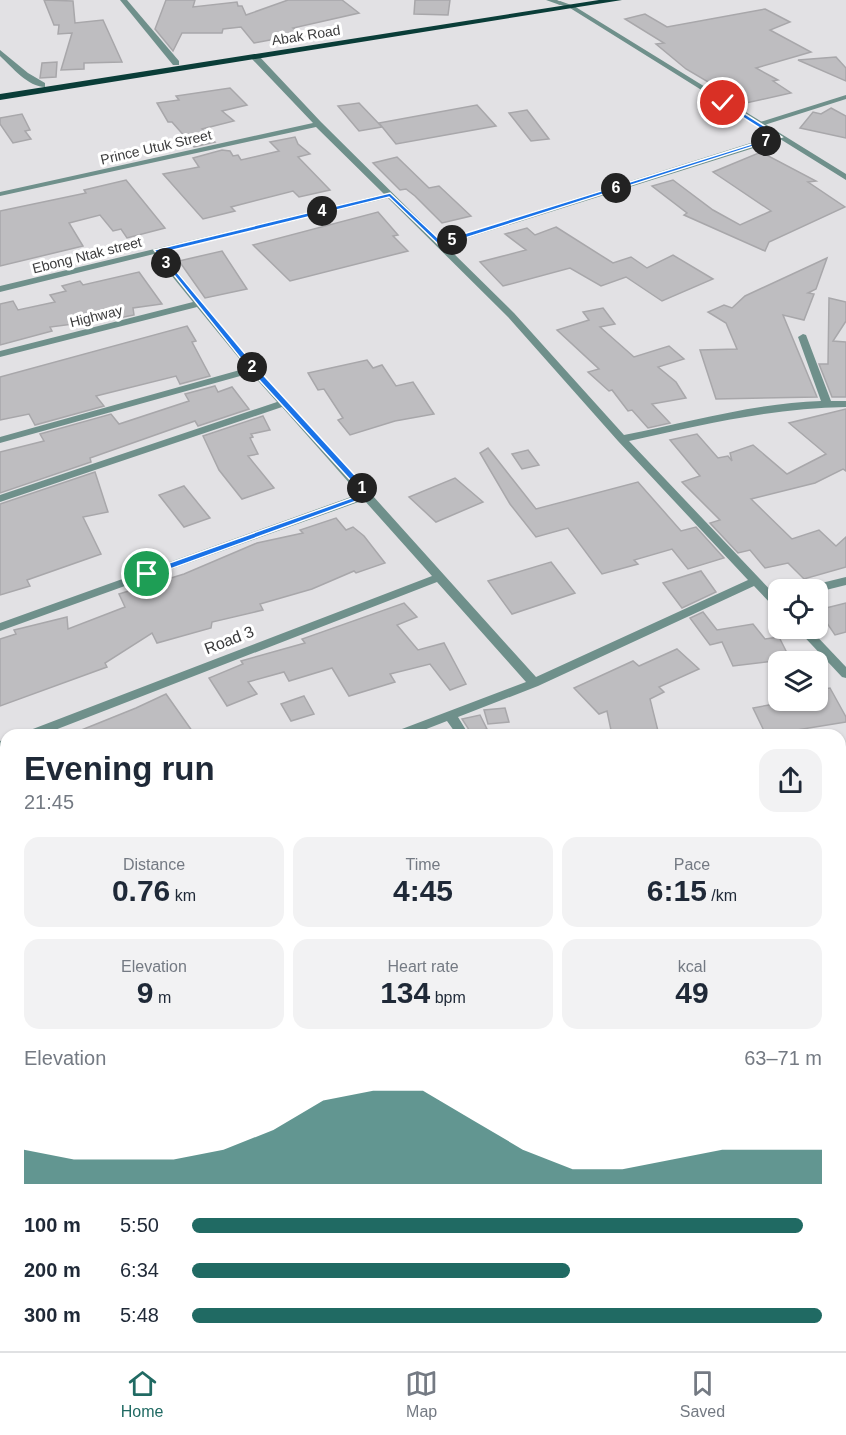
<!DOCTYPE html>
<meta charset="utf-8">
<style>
:root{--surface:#fff;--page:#f2f2f3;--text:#1f2937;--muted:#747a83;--line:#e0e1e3;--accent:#206a63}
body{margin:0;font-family:Helvetica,sans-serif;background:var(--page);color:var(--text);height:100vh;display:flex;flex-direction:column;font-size:22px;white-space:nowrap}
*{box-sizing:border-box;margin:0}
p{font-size:20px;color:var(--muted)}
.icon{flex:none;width:33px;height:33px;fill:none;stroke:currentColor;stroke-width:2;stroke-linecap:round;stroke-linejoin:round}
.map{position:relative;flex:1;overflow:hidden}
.drawer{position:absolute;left:0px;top:729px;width:846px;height:622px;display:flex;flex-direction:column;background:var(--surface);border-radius:18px 18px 0 0;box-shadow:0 2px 4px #0004}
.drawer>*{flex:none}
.tools{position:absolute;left:768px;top:579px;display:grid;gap:12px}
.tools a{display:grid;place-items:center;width:60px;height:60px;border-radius:12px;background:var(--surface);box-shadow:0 2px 4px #0004;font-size:30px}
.pin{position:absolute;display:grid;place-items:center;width:51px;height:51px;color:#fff;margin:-26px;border:3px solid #fff;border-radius:50%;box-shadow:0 2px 6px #0007}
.km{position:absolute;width:30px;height:30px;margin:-15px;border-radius:50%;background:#222;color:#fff;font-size:16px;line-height:30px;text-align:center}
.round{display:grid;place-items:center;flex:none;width:63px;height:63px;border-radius:18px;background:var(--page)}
.headline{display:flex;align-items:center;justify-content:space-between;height:102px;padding:0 24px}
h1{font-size:33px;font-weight:700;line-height:45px}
.figures{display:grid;grid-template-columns:repeat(3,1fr);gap:9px;height:102px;padding:6px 24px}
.figures div{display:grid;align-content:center;border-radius:15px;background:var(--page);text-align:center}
.figures b{font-size:30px;font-weight:700}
.figures small{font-size:16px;font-weight:400}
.figures p{font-size:16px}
.chart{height:168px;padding:12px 24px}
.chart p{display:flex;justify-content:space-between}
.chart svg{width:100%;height:108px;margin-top:6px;fill:var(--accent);opacity:.7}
ul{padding:0 24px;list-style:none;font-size:20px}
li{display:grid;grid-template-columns:96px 72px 1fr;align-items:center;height:45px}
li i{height:15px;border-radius:8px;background:var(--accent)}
.dock{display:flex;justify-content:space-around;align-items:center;height:84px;border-top:2px solid var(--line);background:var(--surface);font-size:16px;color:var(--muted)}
.dock a{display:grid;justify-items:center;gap:3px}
.dock .active{color:var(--accent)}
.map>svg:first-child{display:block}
.building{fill:#bebdc0;stroke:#a8a7aa;stroke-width:1.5}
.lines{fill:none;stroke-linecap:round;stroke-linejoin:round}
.minor{fill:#6f908b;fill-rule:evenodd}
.tertiary{fill:#6f908b;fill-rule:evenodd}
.trunk{fill:#0a3d38;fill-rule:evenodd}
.route{fill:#1a73e8;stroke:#fff;stroke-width:1.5}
.labels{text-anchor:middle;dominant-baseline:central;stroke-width:6;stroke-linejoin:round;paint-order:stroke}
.far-street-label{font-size:14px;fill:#3c3c3d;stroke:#fff}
.street-label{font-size:16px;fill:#3c3c3d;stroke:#fff}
</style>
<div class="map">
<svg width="846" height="1351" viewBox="0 0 846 1351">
<rect width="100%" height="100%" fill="#e2e1e4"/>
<g class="building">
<polygon points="44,0 73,1 75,23 103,20 122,62 84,63 84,69 61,70 72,33 58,34 59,25 54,25"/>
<polygon points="166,0 195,0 193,7 237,2 238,6 242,6 246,15 288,0 342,0 359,13 293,28 302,34 254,43 241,27 223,29 222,33 182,33 173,51 155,29"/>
<polygon points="415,0 450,0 448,15 414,14"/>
<polygon points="765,9 790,22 770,30 811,52 756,68 778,80 773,81 791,93 746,103 725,88 720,89 686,69 656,44 664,43 625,19 645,14 667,27"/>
<polygon points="836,57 846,68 846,81 798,60"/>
<polygon points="57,62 56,77 40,78 42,63"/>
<polygon points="230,88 247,105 222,111 234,121 202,129 215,142 194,147 172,122 168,122 157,103 179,100 176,96"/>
<polygon points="359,103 382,127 359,131 338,106"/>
<polygon points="477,105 496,126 396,144 379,123"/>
<polygon points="831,108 846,116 846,138 800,128 813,112 821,114"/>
<polygon points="527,110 549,139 531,141 509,113"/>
<polygon points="22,114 30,130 25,131 31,139 13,143 0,124 0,118"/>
<polygon points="295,137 298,144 310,154 298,157 330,190 299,197 293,191 231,207 235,211 203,219 163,174 199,167 193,158 222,150 230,151 233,156 238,155 241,160 279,151 270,142"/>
<polygon points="761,152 816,181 808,182 845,207 769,242 765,251 684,215 687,213 652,186 673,180 713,210 740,225 771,211 713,172"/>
<polygon points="397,157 429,188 439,186 471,216 442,223 415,196 406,189 400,190 373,163"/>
<polygon points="126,180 165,228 127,238 121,229 113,231 100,215 69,223 83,246 0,266 0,211 86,193 84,190"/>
<polygon points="378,212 398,235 393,236 408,251 290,281 253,245"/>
<polygon points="556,227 613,263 631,257 647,268 673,255 713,279 662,301 626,277 601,286 570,268 503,286 480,262 526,250 505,234 527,228 535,235"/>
<polygon points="222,251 247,289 205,298 179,261"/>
<polygon points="827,258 816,289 808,293 814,294 804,320 783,315 817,397 716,399 700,350 737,349 726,323 708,312 724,305 732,308 745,296"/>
<polygon points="139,272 162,304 133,308 134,315 119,318 50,327 52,331 0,345 0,304 13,301 18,310 55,302 50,295 66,291 62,286 80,281 83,285"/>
<polygon points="829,298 846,302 846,321 833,341 846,342 846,397 832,397 819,364 828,364"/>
<polygon points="603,308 615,324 600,327 634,357 669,346 684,359 658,367 676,382 686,398 652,404 670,423 648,428 632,410 628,411 612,390 609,391 588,372 599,369 557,330 589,320 583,312"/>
<polygon points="187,326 196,341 192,342 210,376 180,384 176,376 96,396 104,406 35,425 29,414 0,420 0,377"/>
<polygon points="367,360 373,368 382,365 396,386 413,382 434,414 395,421 350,435 338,420 343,418 324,389 318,390 308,373"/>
<polygon points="215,386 218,392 232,387 249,409 198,426 195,421 90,458 91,462 0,493 0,452 44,441 40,434 111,414 119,424 189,401 185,394"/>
<polygon points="846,409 846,471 843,469 815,483 751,499 792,539 819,530 836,546 846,537 846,567 804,579 788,563 765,568 750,550 738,553 710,523 720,520 682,482 700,476 670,440 697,434 718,458 728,456 732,461 730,453 753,445 787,474 826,454 789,423"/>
<polygon points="263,416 270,430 251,434 253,437 250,438 258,454 248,456 274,488 242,499 219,470 203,436"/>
<polygon points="488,448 536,509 638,482 681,531 696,527 724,558 688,569 672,549 634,560 638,564 602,574 568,528 536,537 510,504 480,453"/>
<polygon points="528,450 539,465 522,469 512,454"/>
<polygon points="95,472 108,512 83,517 101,554 27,580 30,586 0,595 0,504"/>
<polygon points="455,478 483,502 436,522 409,497"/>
<polygon points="184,486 210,518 184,527 159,495"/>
<polygon points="336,518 346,530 353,527 364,536 385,563 356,573 354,571 312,589 260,604 263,610 212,622 211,628 157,643 152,633 105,663 107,667 0,706 0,639 16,634 14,630 67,617 68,629 125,607 119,594 184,574 257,543 303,533 300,530"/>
<polygon points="551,562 575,593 512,614 488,581"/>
<polygon points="701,571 716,592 682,608 663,583"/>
<polygon points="404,603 417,617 397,625 418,650 444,643 466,684 450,690 430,664 390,674 395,682 349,696 332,668 289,681 284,672 248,682 257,694 227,706 209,678 243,664 241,661 305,643 302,639"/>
<polygon points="846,603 846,632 835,635 818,610"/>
<polygon points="703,612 717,630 753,624 765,639 779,637 790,659 733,666 722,642 710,645 690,618"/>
<polygon points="677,649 699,669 659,687 664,692 650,699 659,735 612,735 607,711 599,714 574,688 633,661 639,666"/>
<polygon points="830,688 846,717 846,722 766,735 753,708 780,703 779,700 818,700 818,690"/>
<polygon points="166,694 195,735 69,735 136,708"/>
<polygon points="304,696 314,714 291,721 281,704"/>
<polygon points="505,708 509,722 488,724 484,710"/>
<polygon points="480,715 487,729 471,733 462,719"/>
</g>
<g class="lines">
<g class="minor">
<polygon points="120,0 127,0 179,61 179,65 173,65"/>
<polygon points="546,0 557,0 563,3 560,5"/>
<path d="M 0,50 L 28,73 L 45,83 L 45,87 C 28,87 12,67 0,56 Z"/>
<path d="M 252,55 L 258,55 L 321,122 L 441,241 L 776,135 L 782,135 L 782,139 L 445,245 L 514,313 L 624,435 C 689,422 755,403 821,401 L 798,337 L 803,334 L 806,335 L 831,401 L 846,401 L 846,407 C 772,408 701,425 629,441 L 778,598 L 778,608 L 774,607 L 754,586 L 538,686 L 458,717 L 469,735 L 457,735 L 447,721 L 411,735 L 392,735 L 394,732 L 526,682 L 437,582 L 42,735 L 23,735 L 25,732 L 432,576 L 364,500 L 0,631 L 0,623 L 359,494 L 282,407 L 0,502 L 0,495 L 277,402 L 251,373 L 0,443 L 0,437 L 247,368 L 197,307 L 0,357 L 0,351 L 193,302 L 154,254 L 0,292 L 0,286 L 384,194 L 316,127 L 0,196 L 0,192 L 313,123 L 252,59 ZM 388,198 L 508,317 L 618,441 L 748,580 L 536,677 L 373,496 L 372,493 L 369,492 L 256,367 L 162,253 Z"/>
<polygon points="846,95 846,99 761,126 754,124"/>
<polygon points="846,577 846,585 818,592 818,590 804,590 805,587"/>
<polygon points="796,628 809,628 846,667 846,678 842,677"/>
<polygon points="6,739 6,749 0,751 0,741"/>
<polygon points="6,880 6,890 0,892 0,882"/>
<polygon points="6,1108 6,1122 0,1124 0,1110"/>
<polygon points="846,1244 846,1261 840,1263 840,1246"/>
<polygon points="140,1346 164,1346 162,1351 137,1351"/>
<polygon points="522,1346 539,1346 542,1351 524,1351"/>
<polygon points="664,1346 689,1346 687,1351 661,1351"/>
</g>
<polygon class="tertiary" points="560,1 574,6 846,174 846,180 570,8 558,4 558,2"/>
<polygon class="trunk" points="599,0 622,0 0,100 0,94"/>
</g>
<polygon class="route" points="726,102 782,137 440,246 389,197 161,253 256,367 373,495 151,576 144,576 144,572 363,494 250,370 154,250 390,193 441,241 774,137 720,103"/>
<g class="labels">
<g class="far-street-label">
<text transform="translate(306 35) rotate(-9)">Abak Road</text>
<text transform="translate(156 147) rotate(-13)">Prince Utuk Street</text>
<text transform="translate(87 255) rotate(-14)">Ebong Ntak street</text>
<text transform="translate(96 316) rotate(-14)">Highway</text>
</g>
<g class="street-label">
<text transform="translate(229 640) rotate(-21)">Road 3</text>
</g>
</g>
</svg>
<div class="tools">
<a><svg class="icon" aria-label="locate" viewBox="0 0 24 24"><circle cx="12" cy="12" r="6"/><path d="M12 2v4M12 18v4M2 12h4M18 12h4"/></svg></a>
<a><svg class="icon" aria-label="layers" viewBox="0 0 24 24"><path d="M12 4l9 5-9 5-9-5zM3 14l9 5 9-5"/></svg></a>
</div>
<div class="pin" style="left:147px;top:574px;background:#1e9e55"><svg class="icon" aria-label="arrive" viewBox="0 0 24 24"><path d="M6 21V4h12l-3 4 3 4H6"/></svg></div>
<div class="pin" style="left:723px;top:103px;background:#d93025"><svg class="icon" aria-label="check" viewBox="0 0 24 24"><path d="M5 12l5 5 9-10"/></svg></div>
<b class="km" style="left:362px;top:488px">1</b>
<b class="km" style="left:252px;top:367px">2</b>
<b class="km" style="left:166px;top:263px">3</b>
<b class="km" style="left:322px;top:211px">4</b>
<b class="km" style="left:452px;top:240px">5</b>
<b class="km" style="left:616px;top:188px">6</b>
<b class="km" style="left:766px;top:141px">7</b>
<section class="drawer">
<div class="headline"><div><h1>Evening run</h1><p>21:45</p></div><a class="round"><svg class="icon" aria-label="share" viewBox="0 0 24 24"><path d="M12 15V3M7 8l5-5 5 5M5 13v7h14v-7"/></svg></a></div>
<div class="figures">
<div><p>Distance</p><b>0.76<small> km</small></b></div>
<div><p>Time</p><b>4:45</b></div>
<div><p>Pace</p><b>6:15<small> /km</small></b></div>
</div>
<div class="figures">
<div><p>Elevation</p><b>9<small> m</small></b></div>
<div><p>Heart rate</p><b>134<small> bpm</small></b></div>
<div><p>kcal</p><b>49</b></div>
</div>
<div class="chart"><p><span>Elevation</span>63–71 m</p>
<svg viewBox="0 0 160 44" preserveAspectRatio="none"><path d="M0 44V30L10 34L20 34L30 34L40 30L50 22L60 10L70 6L80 6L90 18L100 30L110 38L120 38L130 34L140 30L150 30L160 30V44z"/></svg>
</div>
<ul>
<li><b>100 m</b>5:50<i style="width:97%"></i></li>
<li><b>200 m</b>6:34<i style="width:60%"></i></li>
<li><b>300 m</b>5:48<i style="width:100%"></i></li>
</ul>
</section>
</div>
<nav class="dock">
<a class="active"><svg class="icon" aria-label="home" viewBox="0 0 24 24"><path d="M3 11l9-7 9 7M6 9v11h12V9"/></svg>Home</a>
<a><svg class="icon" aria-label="map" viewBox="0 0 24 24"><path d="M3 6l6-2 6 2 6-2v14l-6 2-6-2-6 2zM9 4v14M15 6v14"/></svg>Map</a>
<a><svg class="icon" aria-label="saved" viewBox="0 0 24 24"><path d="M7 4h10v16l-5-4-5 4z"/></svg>Saved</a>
</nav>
